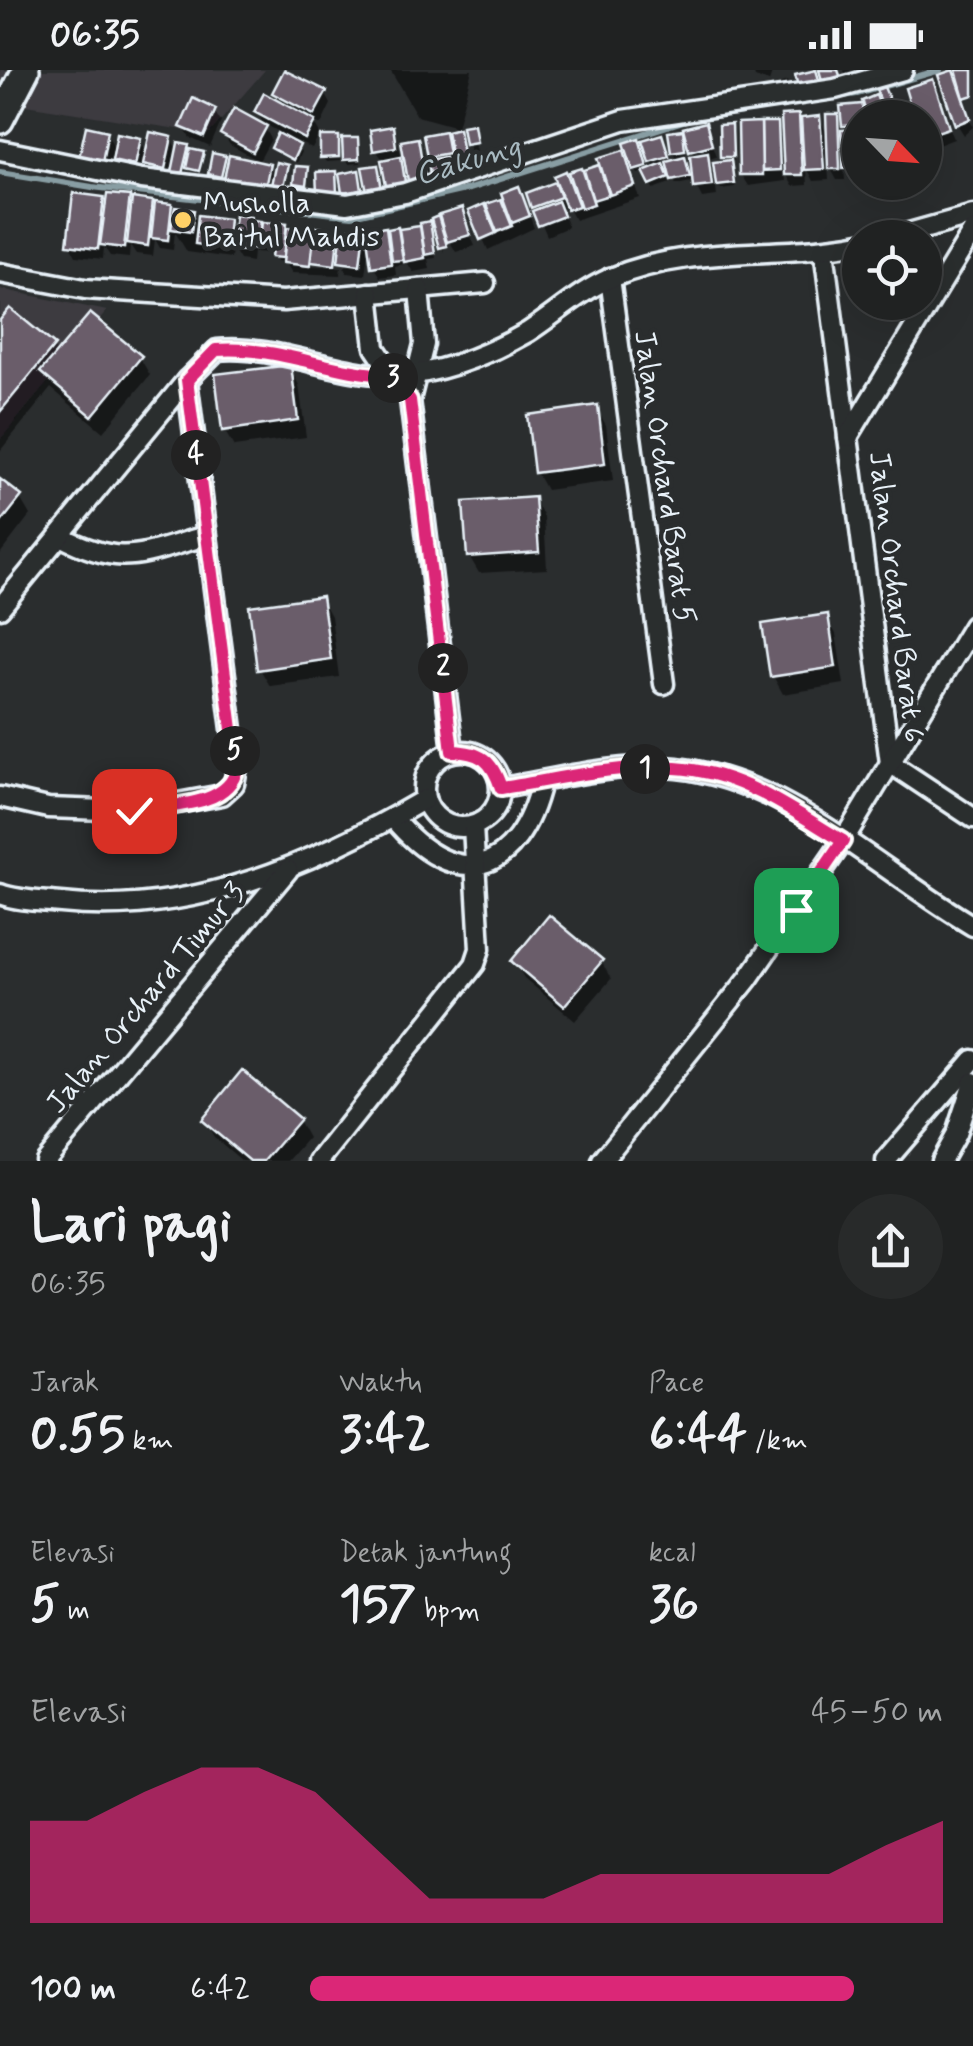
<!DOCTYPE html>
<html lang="id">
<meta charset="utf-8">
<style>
:root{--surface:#202222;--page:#282a2a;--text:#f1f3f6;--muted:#a2a4a5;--line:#3d3f40;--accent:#db2777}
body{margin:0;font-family:Mynerve,sans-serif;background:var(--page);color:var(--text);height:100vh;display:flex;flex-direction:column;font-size:38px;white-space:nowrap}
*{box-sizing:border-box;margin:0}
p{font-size:32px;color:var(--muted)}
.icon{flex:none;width:55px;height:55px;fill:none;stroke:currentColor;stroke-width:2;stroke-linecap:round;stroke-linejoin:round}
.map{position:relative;height:1091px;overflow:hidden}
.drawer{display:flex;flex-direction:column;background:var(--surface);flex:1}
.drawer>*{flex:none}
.needle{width:65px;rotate:115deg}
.fabs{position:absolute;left:842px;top:30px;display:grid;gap:20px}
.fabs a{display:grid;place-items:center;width:100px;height:100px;border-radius:50%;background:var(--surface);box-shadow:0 10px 40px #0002,0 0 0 2px var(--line);font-size:50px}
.pin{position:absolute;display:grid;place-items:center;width:85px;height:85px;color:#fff;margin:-42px;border-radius:20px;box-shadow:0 5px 15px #0006}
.km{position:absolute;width:50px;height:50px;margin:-25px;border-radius:50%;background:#222;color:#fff;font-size:28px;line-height:50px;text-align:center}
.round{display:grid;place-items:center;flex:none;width:105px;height:105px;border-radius:52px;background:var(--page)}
.headline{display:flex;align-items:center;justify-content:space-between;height:170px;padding:0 30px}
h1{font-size:55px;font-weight:700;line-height:75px}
.stats{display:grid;grid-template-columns:repeat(3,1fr);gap:15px;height:170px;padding:10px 30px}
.stats div{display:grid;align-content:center}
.stats b{font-size:50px;font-weight:700}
.stats small{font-size:28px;font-weight:400}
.stats p{font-size:28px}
.chart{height:280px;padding:20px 30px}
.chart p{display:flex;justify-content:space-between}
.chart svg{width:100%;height:180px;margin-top:10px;fill:var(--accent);opacity:.7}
ul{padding:0 30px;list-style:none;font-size:32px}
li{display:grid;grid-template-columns:160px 120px 1fr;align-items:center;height:75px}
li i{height:25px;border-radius:12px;background:var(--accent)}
.status{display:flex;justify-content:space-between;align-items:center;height:70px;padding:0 50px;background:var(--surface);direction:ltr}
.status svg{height:28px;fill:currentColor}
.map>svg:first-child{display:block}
.built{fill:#3d3b40}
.shadow{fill:#0007}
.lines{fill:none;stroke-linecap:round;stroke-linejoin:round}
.stream{stroke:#889da3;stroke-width:6}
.building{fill:#6a5d6b;stroke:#e8f1f8;stroke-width:2.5}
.minor-casing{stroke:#e8f1f8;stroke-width:25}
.secondary-casing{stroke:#e8f1f8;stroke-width:32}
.minor{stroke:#2a2d2e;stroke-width:18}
.secondary{stroke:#2a2d2e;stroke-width:25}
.route-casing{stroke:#fff;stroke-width:20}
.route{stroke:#db2777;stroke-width:12}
.poi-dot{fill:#ffd166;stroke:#2a2d2e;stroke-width:4}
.labels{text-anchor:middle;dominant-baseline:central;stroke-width:9;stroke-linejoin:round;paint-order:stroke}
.poi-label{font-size:30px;fill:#e8f1f8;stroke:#2a2d2e;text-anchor:start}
.street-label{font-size:30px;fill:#e8f1f8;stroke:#2a2d2e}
.water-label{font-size:32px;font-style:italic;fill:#a8b9c0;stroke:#2a2d2e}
</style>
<div class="status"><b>06:35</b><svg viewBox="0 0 49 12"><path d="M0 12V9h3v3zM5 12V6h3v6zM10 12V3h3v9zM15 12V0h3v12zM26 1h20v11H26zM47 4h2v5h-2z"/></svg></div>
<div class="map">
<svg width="973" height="1091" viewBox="0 0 973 1091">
<rect width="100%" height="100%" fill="#2a2d2e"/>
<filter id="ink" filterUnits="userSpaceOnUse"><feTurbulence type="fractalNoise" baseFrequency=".01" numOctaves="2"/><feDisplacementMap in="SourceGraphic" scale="20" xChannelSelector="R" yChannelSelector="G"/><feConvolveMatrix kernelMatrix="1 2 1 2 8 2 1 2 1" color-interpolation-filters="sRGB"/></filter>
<g filter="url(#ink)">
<g class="built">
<polygon points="0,0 265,0 209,64 0,31"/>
<polygon points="0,219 107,241 0,370"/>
</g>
<g class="shadow">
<polygon points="390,0 472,0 457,57 417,46"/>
<polygon points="753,0 773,0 769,12 755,7"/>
<polygon points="844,0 874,0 846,7"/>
<polygon points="952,3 973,57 964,65 957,54"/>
<polygon points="787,11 792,23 778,22 776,15"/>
<polygon points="932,12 954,69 930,78 925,48"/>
<polygon points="275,22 325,23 331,34 321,55 312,50 320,64 312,79 294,70 301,82 296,93 276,83 274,78 281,63 263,53 257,42 283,36"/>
<polygon points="861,37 867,48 860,48 860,71 844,73 844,78 860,76 860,108 852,108 844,95 845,110 837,110 828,94 829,110 813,111 806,98 807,115 792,116 784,102 785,111 748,116 741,105 741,55 777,54 784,67 798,47 804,59 819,49 829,67 837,47 844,60 843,38"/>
<polygon points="906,37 909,42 911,48 902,48 900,39"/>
<polygon points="214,41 221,52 210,77 190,68 183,57"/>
<polygon points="705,55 716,86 709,88 713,95 726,93 722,87 731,57 734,62 734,91 729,91 735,117 721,119 715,108 717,126 702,128 696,116 691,80"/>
<polygon points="473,56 475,77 481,96 472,93 468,73"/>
<polygon points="265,58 271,69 259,91 230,75 223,64"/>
<polygon points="392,59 409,105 417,71 423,82 430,119 417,122 407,105 411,129 376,80"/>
<polygon points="681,62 686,85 682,85 691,111 676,114 670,98 664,100 670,113 654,119 646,101 638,104 635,99 640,76 648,102 655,98 645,72 661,67 672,93 678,91 673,82"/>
<polygon points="107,64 116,80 140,70 148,84 171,69 178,82 187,77 202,84 201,105 191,103 187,95 184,108 173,99 171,109 152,105 144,91 141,106 121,101 111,85 107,102 88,98 82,87"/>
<polygon points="444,64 451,77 460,66 465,96 432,92 429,86"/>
<polygon points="337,68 345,82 357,70 360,93 348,94 340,80 340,91 326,92 323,87"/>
<polygon points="623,83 640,128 575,150 568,137 561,140 568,157 547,166 529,124 559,113 557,108 604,97"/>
<polygon points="224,88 229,96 269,96 275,107 287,97 285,121 233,120 224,105 223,111 210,104"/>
<polygon points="307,99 308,120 298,119 296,114"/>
<polygon points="128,128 134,138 151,133 157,142 171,136 176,145 193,142 200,154 227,151 235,165 249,148 252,153 285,155 288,160 338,162 343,171 362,162 369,174 365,205 347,203 344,198 348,193 289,190 289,195 341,197 340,205 292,203 285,192 277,191 274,183 253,182 252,192 240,190 232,177 231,188 187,182 175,162 173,180 160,178 155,169 153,186 136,184 130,175 129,188 110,186 104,177 103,189 76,186 70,175 102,129 107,138"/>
<polygon points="506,130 524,130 534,158 488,180 471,142"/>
<polygon points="461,141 475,176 456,182 444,162 444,182 434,150 444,162"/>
<polygon points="418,159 424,169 431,159 436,188 428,189 430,199 413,202 402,184 404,194 395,196 396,205 380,207 373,196 385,160 392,171 398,162"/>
<polygon points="0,254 53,276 58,285 140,288 150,305 103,362 51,318 0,381"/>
<polygon points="289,297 299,315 306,367 234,377 224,360"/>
<polygon points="596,338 606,355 613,411 546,420 536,402"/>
<polygon points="0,413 20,428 30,445 0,484"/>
<polygon points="534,430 544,447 547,499 479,503 469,486"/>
<polygon points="321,528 331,546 339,607 270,616 260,599"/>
<polygon points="826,547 836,564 844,614 783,624 773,606"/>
<polygon points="514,891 601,891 611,909 575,951 524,908"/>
<polygon points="204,1050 298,1050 308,1068 288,1091 242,1091 214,1067"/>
</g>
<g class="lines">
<g class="stream">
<polyline points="738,41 857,24 940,0"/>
<polyline points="0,102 92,117 352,146 469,119 696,47"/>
</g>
</g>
<g class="building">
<polygon points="284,0 327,21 314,45 272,23"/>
<polygon points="816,0 820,13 799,20 795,5"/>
<polygon points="819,0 838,0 841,8 823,14"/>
<polygon points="953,0 970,49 955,55 938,5"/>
<polygon points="956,0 973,0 973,25 964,28"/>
<polygon points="933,9 949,58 925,66 925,48 914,48 905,18"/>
<polygon points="884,17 894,40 886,43 876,20"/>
<polygon points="264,23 315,51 305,69 254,42"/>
<polygon points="876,25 881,38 867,44 862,31"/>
<polygon points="193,28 216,39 204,67 180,57"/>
<polygon points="863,34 860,55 842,56 840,36"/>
<polygon points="234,38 267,56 253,82 220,64"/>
<polygon points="799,44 802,105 784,105 781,45"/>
<polygon points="826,44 838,44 840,99 828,99"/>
<polygon points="820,46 824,99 804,100 801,48"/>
<polygon points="706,52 712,75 689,81 683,58"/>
<polygon points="761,52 778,52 780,100 762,101"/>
<polygon points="761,52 762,105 739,105 738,53"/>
<polygon points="474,54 477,72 465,74 462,56"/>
<polygon points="732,54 733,87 720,87 719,55"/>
<polygon points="86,56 108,61 102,92 79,87"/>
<polygon points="393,56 396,77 373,81 370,60"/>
<polygon points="459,58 464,91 453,94 447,61"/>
<polygon points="860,59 860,74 842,75 841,60"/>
<polygon points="683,60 685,80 671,82 668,62"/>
<polygon points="445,61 449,83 427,87 423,65"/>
<polygon points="150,62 172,67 165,99 143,94"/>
<polygon points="117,63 141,68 135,95 112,90"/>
<polygon points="278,63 300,75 293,90 271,78"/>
<polygon points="662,64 669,86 649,92 642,70"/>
<polygon points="320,66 339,66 339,87 320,88"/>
<polygon points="342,68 358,68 359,89 343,90"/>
<polygon points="418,68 425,108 408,111 401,71"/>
<polygon points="639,68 647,96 633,100 624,73"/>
<polygon points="178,73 189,75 182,104 172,102"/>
<polygon points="843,78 860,78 860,97 843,98"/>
<polygon points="190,79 204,82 199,101 186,98"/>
<polygon points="624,80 635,116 610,125 598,88"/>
<polygon points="708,82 712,115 693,117 690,85"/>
<polygon points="212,83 226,86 221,107 208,104"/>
<polygon points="229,85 270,94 265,118 224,109"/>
<polygon points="401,86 406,118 387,121 381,90"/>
<polygon points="685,86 690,106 671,110 666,91"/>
<polygon points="445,87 448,102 430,105 428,90"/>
<polygon points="731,90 734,113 716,115 713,92"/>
<polygon points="276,92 288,95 283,117 271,115"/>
<polygon points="663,93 669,107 650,115 643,101"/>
<polygon points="378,95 382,120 367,123 362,97"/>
<polygon points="599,95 609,125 593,130 584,100"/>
<polygon points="295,96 308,97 306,116 293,114"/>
<polygon points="582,98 594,134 581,138 569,102"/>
<polygon points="359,100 362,120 342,123 339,104"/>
<polygon points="336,101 337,123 317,123 316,102"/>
<polygon points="566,101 579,136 567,140 554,106"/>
<polygon points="555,112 561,127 531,138 526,123"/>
<polygon points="519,116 530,146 512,153 501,123"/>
<polygon points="73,123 104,127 98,179 67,175"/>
<polygon points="107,124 130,126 124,178 100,175"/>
<polygon points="132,128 153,131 148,176 127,173"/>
<polygon points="501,129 512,156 497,162 486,134"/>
<polygon points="558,131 564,146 538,156 532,141"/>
<polygon points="155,132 172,134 168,170 151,168"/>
<polygon points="484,134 496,163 480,170 468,141"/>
<polygon points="175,137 194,140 191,162 171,159"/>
<polygon points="462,138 470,165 447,172 439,145"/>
<polygon points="235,144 251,146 246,181 231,180"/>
<polygon points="198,145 229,149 226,178 195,174"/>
<polygon points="438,146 447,176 439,178 431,149"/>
<polygon points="252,150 261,151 258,179 248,178"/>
<polygon points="430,151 435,183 425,185 420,153"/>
<polygon points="262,152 274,153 271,178 259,177"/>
<polygon points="276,152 287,153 283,188 271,187"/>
<polygon points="420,156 425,188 404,192 399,159"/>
<polygon points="287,157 314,160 310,196 283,193"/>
<polygon points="315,157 339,160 335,195 311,192"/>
<polygon points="386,157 391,194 371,197 366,160"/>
<polygon points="398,157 403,190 392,191 388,159"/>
<polygon points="342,158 364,160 360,195 338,192"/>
<polygon points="10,238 55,275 0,342 0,250"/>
<polygon points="90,243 142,286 92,346 40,302"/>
<polygon points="291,295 298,350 222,361 215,304"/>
<polygon points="598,335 605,394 534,403 527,345"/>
<polygon points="0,409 22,426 0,454"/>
<polygon points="535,427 539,482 467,487 463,432"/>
<polygon points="322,526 331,589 257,600 249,536"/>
<polygon points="828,544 836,597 770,607 762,554"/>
<polygon points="549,845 603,890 564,936 511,891"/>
<polygon points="242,1000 300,1049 264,1091 250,1091 201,1050"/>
</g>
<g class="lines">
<defs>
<g id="minor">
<polyline points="0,80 142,109 347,134 405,123 623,50 835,19 903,0"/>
<polyline points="891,168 973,145"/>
<polyline points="824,180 890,693 973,748"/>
<polyline points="0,203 85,219 283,231 485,213"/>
<polyline points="610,208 664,614"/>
<polyline points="369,223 375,278 410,330 424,274 419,219"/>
<polyline points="410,330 453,681"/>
<polyline points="848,367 973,161"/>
<path d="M 60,466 C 124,499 140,484 206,466"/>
<polyline points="0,538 187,310"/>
<circle cx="462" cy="719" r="38"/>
<path d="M 501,718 C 558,709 619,692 677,698 C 788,710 880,801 973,856"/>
<path d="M 0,727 L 48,738 L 133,741 L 222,725 L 234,714 L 237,698 L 187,310 L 217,280 C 284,274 346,312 413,304 C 451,300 495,281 528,262 C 556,244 580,221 611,208 C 692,174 776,189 860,173"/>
<path d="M 393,748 C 456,824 519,805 541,712"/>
<path d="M 0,824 C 18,831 41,831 61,833 C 192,847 314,794 425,729"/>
<polyline points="45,1091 288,800"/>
<polyline points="319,1091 475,894 480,879 473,756"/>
<polyline points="602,1091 748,909 843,771 973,556"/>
<polyline points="886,1091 973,990"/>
<polyline points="941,1091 956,1064 973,1012"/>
</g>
<polyline id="secondary" points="0,50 26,0"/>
</defs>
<use href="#minor" class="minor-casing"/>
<use href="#secondary" class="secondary-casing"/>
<use href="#minor" class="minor"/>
<use href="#secondary" class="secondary"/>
</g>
</g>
<g class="lines" filter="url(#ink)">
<defs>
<path id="route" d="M 134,741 C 167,735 229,738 237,698 L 187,310 L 216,280 C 276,275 332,304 391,305 L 410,330 L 452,681 C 481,682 492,690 501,718 C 574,707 657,683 729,709 C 769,723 806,749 843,771 L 796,840"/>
</defs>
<use href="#route" class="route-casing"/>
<use href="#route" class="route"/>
</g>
<circle class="poi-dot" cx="183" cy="150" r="10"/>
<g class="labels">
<g class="poi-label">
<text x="203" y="133">Musholla<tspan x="203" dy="34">Baitul Mahdis</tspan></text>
</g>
<g class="street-label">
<text transform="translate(664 407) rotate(82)">Jalan Orchard Barat 5</text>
<text transform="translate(896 527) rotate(83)">Jalan Orchard Barat 6</text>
<text transform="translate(146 928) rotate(-50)">Jalan Orchard Timur 3</text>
</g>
<g class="water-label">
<text transform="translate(468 91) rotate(-16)">Cakung</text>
</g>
</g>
</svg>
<div class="fabs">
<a><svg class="needle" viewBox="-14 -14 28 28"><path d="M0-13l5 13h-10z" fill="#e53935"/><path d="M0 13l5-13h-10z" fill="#a2a4a5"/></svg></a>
<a><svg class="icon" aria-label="locate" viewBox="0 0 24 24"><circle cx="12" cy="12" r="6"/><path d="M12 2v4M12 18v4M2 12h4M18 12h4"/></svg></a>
</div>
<div class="pin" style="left:796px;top:840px;background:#1e9e55"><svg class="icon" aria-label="arrive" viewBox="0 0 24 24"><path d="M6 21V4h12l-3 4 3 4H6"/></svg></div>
<div class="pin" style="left:134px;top:741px;background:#d93025"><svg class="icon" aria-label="check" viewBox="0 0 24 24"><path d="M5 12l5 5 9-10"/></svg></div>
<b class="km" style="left:645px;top:699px">1</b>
<b class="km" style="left:443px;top:598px">2</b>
<b class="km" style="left:393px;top:308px">3</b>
<b class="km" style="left:196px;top:385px">4</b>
<b class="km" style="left:235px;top:681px">5</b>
</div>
<section class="drawer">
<div class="headline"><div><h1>Lari pagi</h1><p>06:35</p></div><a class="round"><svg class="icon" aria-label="share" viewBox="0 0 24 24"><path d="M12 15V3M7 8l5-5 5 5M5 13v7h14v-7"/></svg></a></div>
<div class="stats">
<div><p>Jarak</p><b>0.55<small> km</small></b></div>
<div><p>Waktu</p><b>3:42</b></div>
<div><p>Pace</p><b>6:44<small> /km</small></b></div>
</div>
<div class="stats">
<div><p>Elevasi</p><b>5<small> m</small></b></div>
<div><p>Detak jantung</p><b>157<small> bpm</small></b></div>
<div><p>kcal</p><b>36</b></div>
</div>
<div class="chart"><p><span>Elevasi</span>45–50 m</p>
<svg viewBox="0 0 160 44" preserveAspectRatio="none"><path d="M0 44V19L10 19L20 12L30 6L40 6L50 12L60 25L70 38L80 38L90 38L100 32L110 32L120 32L130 32L140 32L150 25L160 19V44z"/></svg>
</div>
<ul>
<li><b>100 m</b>6:42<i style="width:86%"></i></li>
</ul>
</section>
